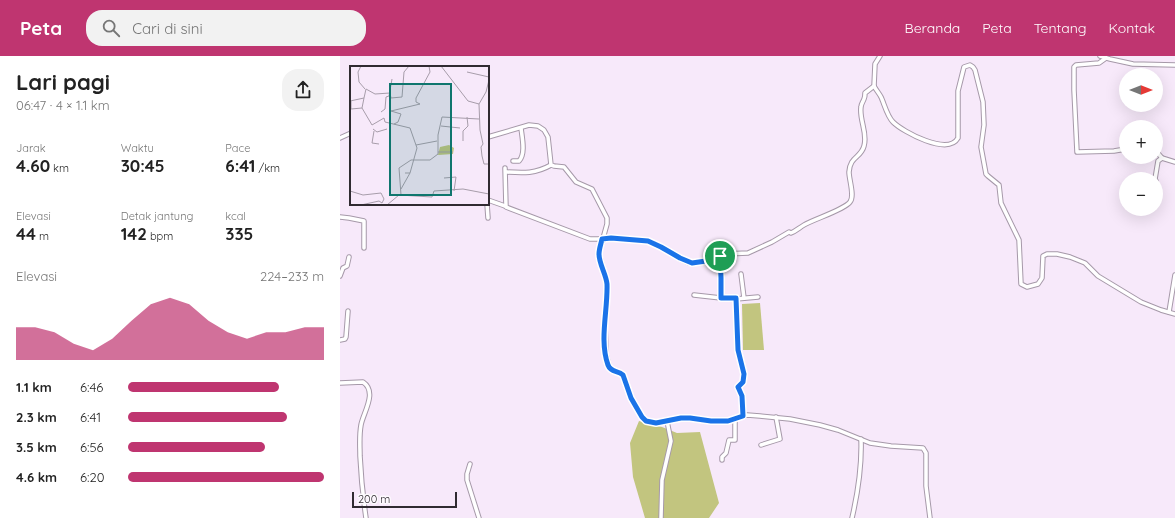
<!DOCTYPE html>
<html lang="id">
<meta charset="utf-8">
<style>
:root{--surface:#fff;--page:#f2f2f2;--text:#222;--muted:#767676;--accent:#bf3570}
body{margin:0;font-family:Quicksand,sans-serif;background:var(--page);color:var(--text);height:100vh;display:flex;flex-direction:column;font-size:15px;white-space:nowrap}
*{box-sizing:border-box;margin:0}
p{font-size:13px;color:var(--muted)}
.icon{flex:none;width:22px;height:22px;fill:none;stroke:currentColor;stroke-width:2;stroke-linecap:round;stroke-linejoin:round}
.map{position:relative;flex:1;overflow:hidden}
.details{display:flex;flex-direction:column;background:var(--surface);width:340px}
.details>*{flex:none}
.needle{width:26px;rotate:90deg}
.controls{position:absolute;left:779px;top:12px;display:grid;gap:8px}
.controls a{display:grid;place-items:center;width:44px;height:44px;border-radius:50%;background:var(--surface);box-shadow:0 4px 16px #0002;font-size:20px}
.scale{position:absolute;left:12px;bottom:10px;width:105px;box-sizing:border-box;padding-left:4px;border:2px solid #302b31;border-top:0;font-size:11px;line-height:14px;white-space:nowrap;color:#302b31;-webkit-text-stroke:3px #fdfafe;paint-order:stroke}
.pin{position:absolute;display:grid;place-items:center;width:34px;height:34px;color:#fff;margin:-17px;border:2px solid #fff;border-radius:50%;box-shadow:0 1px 4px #0007}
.round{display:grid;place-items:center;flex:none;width:42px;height:42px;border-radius:16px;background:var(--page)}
.headline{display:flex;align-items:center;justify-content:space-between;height:68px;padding:0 16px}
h1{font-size:22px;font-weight:700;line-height:30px}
.metrics{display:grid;grid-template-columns:repeat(3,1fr);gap:6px;height:68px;padding:4px 16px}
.metrics div{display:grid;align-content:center}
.metrics b{font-size:17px;font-weight:700}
.metrics small{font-size:11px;font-weight:400}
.metrics p{font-size:11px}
.chart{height:112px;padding:8px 16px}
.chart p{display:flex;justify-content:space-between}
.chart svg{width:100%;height:72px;margin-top:4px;fill:var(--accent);opacity:.7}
ul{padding:0 16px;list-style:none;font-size:13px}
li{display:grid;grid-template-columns:64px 48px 1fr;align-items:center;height:30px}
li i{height:10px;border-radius:5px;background:var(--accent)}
header{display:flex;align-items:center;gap:24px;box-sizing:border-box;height:56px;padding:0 20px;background:var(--accent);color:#fff}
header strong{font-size:19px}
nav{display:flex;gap:22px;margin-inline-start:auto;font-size:14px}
.search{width:280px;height:36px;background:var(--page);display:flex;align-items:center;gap:10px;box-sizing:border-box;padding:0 14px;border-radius:16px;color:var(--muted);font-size:15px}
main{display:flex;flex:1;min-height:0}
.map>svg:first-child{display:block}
.forest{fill:#c2c57f}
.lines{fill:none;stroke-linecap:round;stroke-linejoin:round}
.street-casing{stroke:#a699a9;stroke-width:5.5}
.street{stroke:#fff;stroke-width:3.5}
.route-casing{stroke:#fff;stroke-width:8}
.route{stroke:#1a73e8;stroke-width:5}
.inset-road{fill:none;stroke:#a79daa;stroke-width:1}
.view{fill:#0f766e;fill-opacity:0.15;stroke:#0f766e;stroke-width:2}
.inset-edge{fill:none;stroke:#302b31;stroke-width:2}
</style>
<header>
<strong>Peta</strong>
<div class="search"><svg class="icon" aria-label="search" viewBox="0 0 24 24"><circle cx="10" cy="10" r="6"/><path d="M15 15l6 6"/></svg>Cari di sini</div>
<nav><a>Beranda</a><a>Peta</a><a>Tentang</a><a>Kontak</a></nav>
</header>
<main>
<section class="details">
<div class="headline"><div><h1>Lari pagi</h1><p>06:47 · 4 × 1.1 km</p></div><a class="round"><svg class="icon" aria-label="share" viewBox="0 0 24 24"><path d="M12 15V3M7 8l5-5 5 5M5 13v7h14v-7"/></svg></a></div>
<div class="metrics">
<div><p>Jarak</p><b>4.60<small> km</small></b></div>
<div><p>Waktu</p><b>30:45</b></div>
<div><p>Pace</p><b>6:41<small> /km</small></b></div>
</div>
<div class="metrics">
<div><p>Elevasi</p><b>44<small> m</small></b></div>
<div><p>Detak jantung</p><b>142<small> bpm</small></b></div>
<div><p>kcal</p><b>335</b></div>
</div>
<div class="chart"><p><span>Elevasi</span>224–233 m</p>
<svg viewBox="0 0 160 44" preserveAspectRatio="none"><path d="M0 44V24L10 24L20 27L30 34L40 38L50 31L60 20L70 10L80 6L90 10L100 20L110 27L120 31L130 27L140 27L150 24L160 24V44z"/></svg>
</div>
<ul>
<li><b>1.1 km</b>6:46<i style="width:77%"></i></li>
<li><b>2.3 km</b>6:41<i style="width:81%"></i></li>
<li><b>3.5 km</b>6:56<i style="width:70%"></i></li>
<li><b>4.6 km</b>6:20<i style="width:100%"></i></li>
</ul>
</section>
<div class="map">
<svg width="835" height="462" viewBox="0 0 835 462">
<rect width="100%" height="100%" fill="#f7e9fa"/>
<g class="forest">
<polygon points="420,247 424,294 403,294 402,248"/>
<polygon points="299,365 322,371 337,377 360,376 379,447 369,462 305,462 293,421 290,387"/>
</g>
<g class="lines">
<defs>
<g id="street">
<polyline points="760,0 770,3 793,8 835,9"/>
<polyline points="765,0 766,2 759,7 736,9 734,11 734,34 737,96 774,95 786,93"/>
<path d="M 534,30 C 536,34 539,37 541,41 C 544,47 547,60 553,66 C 563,76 608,100 618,82 L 618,35 L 624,11 L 630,9 L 633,11 L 635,14 L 643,46 L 644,69 L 641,91 L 646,118 L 648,120 L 659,129 L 661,147 L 679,184 L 681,228 L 687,231 L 698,228 L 702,222 L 703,200 L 707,198 L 717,198 L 730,201 L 745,207 L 758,220 L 801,246 L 821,254 L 835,258"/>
<polyline points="148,81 189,69 198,70 204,74 208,81 211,109 214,110 224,111 236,126 252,133 267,162 267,168 259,197 267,228 265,266 266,298 270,313 273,315 281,317 283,319 291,342 302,361 306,365 312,367 325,366 341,362 350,362 371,365 388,365 407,359 420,360 450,363 480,369 498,374 530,387 551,390 583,392 586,397 586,430 590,462"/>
<polyline points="0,82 11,77"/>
<polyline points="816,95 822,102 835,106"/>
<path d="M 173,105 L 179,105 C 186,98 182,81 181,72"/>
<path d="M 165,112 L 166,151 L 250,183 L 258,183 L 271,182 L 309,185 L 321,191 L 340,203 L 349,207 L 354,207 L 369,205 L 385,198 L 408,197 L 432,186 L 449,176 L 451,177 C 456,175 459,172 464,169 C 474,163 504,154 510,146 C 515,140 509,124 509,116 C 510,100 521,102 524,90 C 528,77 519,64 521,51 C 521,48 523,46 524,43 C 525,41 525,39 525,37 L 534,30 L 535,8 L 540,0"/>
<path d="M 166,116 C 183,117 195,118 211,109"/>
<polyline points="815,123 818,105 822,102"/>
<polyline points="816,125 816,130"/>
<polyline points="148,144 165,150"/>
<polyline points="147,148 148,162"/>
<polyline points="0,161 9,162 24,165 24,192"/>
<polyline points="380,200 381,222 381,242 396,243 398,292 404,318 403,325 398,331 402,340 403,360"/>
<polyline points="401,218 404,242"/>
<polyline points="0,220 3,212 7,210 9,201"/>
<polyline points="354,239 381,242"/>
<polyline points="396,243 418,241"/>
<polyline points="829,256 835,219"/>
<polyline points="0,284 5,283 6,281 8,255"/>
<path d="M 0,327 L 23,326 C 38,336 23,357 21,369 C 19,380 20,390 20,400 C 21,421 23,441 26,462"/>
<polyline points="421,389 440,383 436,361"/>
<polyline points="382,404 382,401 386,397 389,384 395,384 395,363"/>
<polyline points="130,408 127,418 127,424 139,462"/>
<polyline points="321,462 322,424 331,385 327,365"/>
<path d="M 512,462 C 518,436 522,410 521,383"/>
</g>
</defs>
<use href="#street" class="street-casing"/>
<use href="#street" class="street"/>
</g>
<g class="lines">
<defs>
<path id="route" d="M 271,182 L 308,185 L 321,191 L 340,202 L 352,207 L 366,205 L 380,200 L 381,222 L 381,242 L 396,242 L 398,294 L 404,318 L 403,326 L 398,331 L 402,340 L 403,360 L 388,365 L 371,365 L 350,362 L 341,362 L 316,367 L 306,365 L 302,361 L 291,342 L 283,319 C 278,314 271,317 268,309 C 259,284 268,254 267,228 C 266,218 259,208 259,198 C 259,193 261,188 262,183 Z"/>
</defs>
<use href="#route" class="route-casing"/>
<use href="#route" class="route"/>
</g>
<g transform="translate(10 10)">
<rect width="139" height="139" fill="#f7e9fa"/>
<path d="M 99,79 L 104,82 L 103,88 L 88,89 L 90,81 Z" fill="#c2c57f"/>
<path class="inset-road" d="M 11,0 L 8,6 L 9,16 L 15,23M 91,0 L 118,35 L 129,38 L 130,64 L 133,78 L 131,81 L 132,90 L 134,98 L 139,98M 117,6 L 139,11M 14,32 L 12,42 L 22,59 L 34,52 L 35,56 L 60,62 L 67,82 L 60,107 L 55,107M 0,35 L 14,32 L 16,23 L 25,28 L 40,27 L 41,32 L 52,31 L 54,6 L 59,0M 1,35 L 1,43 L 12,42M 129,38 L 136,26 L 139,14M 31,46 L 35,43 L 36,31 L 39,30 L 42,13M 44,58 L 48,56 L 51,48 L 41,45 L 70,38 L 66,36 L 66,32 L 80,6 L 79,0M 91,60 L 110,62M 23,63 L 27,66 L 37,63M 24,65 L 22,77 L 29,78M 113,75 L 113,65 L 118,60 L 117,51M 66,79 L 87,75M 88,86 L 103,86M 94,112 L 106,111 L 104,125M 51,123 L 60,107M 0,125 L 13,129 L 31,127 L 34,133 L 32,137M 51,129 L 49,102 L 61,94 L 80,94 L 88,88 L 88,69 L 92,51 L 129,53M 11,139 L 29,135 L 32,137M 37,139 L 49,129 L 82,131 L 84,125 L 113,123 L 139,128"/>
<path class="view" d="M 40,18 L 101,18 L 101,129 L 40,129 Z"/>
<rect width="139" height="139" class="inset-edge"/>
</g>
</svg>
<div class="controls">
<a><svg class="needle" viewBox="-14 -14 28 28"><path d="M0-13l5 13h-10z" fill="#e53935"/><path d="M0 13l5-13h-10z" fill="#767676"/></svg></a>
<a>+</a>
<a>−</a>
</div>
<div class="scale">200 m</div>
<div class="pin" style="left:380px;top:200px;background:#1e9e55"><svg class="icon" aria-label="arrive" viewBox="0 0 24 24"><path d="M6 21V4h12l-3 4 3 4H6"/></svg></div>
</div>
</main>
